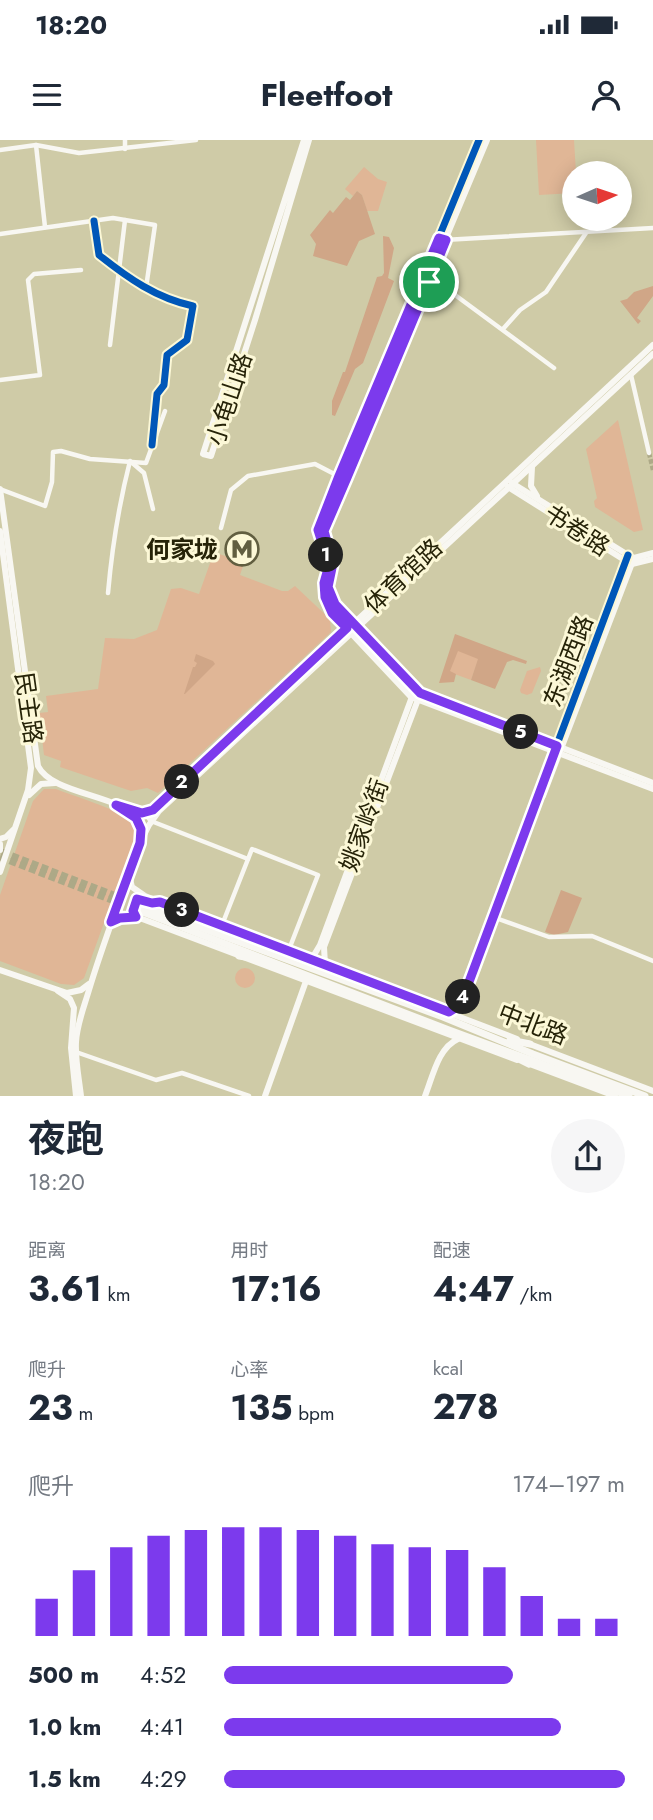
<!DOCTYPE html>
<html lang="zh">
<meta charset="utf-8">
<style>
:root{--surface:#fff;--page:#f6f6f7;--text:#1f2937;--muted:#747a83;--accent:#7c3aed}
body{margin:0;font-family:Jost,"Noto Sans SC",sans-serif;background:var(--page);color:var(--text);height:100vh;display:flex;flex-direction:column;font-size:26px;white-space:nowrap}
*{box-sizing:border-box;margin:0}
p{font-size:23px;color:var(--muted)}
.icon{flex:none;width:38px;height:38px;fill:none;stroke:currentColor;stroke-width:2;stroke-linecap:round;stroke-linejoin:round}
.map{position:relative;height:956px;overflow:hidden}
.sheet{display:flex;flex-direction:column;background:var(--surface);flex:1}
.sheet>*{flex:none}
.needle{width:46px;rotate:87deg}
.tools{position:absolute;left:562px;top:21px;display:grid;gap:14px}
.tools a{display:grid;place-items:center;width:70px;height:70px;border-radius:50%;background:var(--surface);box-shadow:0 4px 18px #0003;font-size:35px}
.pin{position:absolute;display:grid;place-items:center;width:60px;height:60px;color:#fff;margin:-30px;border:4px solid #fff;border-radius:50%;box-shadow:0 2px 7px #0007}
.km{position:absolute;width:35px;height:35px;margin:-18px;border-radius:50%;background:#222;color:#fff;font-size:19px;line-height:35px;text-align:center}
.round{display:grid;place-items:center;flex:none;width:74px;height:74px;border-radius:37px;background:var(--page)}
.headline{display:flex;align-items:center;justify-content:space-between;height:119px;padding:0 28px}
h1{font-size:38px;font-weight:700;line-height:52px}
.metrics{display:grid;grid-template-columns:repeat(3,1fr);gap:10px;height:119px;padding:7px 28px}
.metrics div{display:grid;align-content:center}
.metrics b{font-size:35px;font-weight:700}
.metrics small{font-size:19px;font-weight:400}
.metrics p{font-size:19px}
.chart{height:196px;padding:14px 28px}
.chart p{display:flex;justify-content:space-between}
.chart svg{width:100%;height:126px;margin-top:7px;stroke:var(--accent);stroke-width:6}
ul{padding:0 28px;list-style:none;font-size:23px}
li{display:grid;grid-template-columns:112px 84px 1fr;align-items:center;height:52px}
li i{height:18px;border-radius:9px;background:var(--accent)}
.status{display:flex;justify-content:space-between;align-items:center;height:49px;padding:0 35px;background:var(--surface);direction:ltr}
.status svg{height:19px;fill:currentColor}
header{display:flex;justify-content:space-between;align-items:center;height:91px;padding:0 28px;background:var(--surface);font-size:32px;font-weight:700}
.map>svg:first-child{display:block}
.green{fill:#e0b696}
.forest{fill:#d0a687}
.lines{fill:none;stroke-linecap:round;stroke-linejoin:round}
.street-tunnel{stroke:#ada987;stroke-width:4.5;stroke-dasharray:4.5 2;stroke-linecap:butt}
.primary-tunnel{stroke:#ada987;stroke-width:7;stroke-dasharray:7 3.5;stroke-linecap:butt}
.street{stroke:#f8f7f2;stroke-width:4.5}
.secondary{stroke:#f8f7f2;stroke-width:6}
.primary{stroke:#f8f7f2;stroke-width:7}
.cycleway-casing{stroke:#fcf8d7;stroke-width:11}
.cycleway{stroke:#0057b8;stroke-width:7}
.route-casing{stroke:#fff;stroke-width:14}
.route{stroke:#7c3aed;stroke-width:9}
.labels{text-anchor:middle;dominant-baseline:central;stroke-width:6;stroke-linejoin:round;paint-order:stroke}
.street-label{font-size:24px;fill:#262308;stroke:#fcf8d7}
.poi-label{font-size:24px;font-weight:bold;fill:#262308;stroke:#fcf8d7;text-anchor:end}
</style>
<div class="status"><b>18:20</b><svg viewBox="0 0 49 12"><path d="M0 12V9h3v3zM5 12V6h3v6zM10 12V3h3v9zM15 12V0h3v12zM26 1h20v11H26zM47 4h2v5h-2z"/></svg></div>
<header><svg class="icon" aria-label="menu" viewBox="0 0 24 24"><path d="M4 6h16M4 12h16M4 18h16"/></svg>Fleetfoot<svg class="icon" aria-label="person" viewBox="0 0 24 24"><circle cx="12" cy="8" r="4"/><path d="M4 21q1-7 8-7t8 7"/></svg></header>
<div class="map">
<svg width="653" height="956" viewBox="0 0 653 956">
<rect width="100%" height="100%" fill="#cfcba7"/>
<g class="green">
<polygon points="536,0 574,0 576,33 574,33 574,53 539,55"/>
<polygon points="364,27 378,39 387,42 378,71 367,71 362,55 357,51 353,56 345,49"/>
<polygon points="618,280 643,390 634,392 595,367 594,361 597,358 586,309"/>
<polygon points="214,412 244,423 240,435 282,451 288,451 295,446 330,479 331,492 158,653 147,648 131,651 60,627 61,621 44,615 39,573 48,572 46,556 98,549 105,498 134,499 157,490 171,449 181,448 199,454"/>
<polygon points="457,510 479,518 471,540 449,532"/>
<polygon points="540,527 541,531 532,553 527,555 521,553 520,550 527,531"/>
<path d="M 44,649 L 56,649 C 71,655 119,670 129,679 C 135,685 135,692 134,700 L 84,838 L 74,845 L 61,844 L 0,821 L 0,755 L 33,661 Z"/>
<circle cx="245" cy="838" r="10"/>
</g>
<g class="forest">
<polygon points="357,51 362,55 375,94 359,101 347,126 313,116 316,104 310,95 330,70 333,73 346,57 350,60"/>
<polygon points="383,96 389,97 394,108 388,138 394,141 363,223 355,229 335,276 332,275 332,261 343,232 345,232 377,137 382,136 384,133"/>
<polygon points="653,146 653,156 637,178 641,181 638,184 620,161 627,159 634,152"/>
<polygon points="455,494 527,521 526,524 513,520 507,522 495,549 471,540 478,519 458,511 450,531 456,534 454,542 439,543"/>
<polygon points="196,514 213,521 215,524 185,554 184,554 193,527 195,527 197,523 194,521"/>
<polygon points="561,750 582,758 568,792 554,795 545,792"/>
</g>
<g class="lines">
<polyline class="street-tunnel" points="649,313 653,330"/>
<g class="primary-tunnel">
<polyline points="2,712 142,766"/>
<polyline points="0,717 140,771"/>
</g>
<g class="street">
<polyline points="125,0 125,9"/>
<polyline points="36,5 45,87"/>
<polyline points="0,10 36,5 79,13 196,0"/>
<path d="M 94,81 L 99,115 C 128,138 156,158 193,166 L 187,200 L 167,215 L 164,245 L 157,254 L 152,305"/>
<polyline points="0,94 113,78 155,85 146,148"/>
<polyline points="444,100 653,88"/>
<polyline points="429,142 451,152 554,228"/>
<polyline points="503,189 520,170 546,152 586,93"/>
<polyline points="110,205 125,80"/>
<polyline points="631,235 649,313"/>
<polyline points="0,240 40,235 28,140 34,134 81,130"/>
<polyline points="0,349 45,366 52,342 53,312 61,311 90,319 146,323 165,271"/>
<polyline points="221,388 231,350 248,336 315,324 342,338"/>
<path d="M 108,453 C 112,408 119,364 130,321 L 144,333 L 153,369"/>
<polyline points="144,673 151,681 248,719"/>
<polyline points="493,777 549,797 592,796 653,821"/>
<polyline points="222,785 252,709 318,735 288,812"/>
<polyline points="76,912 156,940 182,933 249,956"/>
</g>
<g class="secondary">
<polyline points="304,0 203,314 211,316 255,180 309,0"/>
<polyline points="479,0 319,387 318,394 329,425 324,450 332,473 411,557 653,649"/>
<path d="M 487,0 L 326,384 C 322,400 333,409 333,424 C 333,440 325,448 335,464 L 420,553 L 653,643"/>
<polyline points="532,327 531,346 537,356"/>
<polyline points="512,343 628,415 634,418 653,413"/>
<polyline points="508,347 626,421 632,424 653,419"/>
<path d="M 0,349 L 38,626 C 53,656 125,654 139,682 C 147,699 133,723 127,739 C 114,776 100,813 89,850 C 84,867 77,884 76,902 C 75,920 79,938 81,956"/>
<polyline points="0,391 31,628 28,650 0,732"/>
<polyline points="29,655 41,644 55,643"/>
<polyline points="543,656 634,418"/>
<polyline points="116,665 142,673 153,670 653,205"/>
<polyline points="0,699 6,697 13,690"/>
<polyline points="140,703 149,685 159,671 653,214"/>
<polyline points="0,704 0,710"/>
<polyline points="129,735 132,747 145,756 517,899"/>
<polyline points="137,777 133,771 136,760 140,758 148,761"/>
<polyline points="111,782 122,777 137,777 517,920"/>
<polyline points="311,820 320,805 413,554"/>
<polyline points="325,825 324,807 419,557"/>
<polyline points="0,830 67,853 81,850 89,844"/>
<polyline points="58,851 70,859 74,868 71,908 76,956"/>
<polyline points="449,872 457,867 462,858 628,415"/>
<polyline points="527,903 653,951"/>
<polyline points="527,923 615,956"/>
<polyline points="265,956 306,841"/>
<path d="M 425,956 C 433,936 438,908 458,899"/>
</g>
<g class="primary">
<polyline points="142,766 443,877 533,914 645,956"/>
<polyline points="140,771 449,890 629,956"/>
<polyline points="243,794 263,807"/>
<polyline points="239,816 258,819"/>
<polyline points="394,855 410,857"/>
<polyline points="510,900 530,904"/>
<polyline points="515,917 529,924"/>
</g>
<defs>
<g id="cycleway">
<path d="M 94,81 L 99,115 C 128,138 156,158 193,166 L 187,200 L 167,215 L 164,245 L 157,254 L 152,305"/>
<polyline points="347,488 332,473 325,457 324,446 329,425 318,390 479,0"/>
<polyline points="449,872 457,867 462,858 628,415"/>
</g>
</defs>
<use href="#cycleway" class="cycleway-casing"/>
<use href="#cycleway" class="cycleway"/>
</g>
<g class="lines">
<defs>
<polyline id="route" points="429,142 346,340 339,336 318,390 329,425 324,443 325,457 332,473 347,488 153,670 142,673 116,665 136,678 141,689 140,703 111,782 120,778 136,777 133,771 137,759 152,763 160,762 449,872 457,867 463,858 557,606 420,553 335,464 328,447 333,423 324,391 346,340 339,336 439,98 446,100 429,142"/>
</defs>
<use href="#route" class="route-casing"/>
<use href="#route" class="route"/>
</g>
<defs>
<symbol id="metro-ring" viewBox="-11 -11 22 22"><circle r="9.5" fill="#fcf8d7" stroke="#615e40" stroke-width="1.5"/><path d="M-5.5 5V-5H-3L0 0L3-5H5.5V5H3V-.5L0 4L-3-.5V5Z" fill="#615e40"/></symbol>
</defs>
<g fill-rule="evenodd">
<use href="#metro-ring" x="223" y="390" width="38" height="38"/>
</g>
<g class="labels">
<g class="street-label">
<text transform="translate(229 259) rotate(-72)">小龟山路</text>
<text transform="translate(577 390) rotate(33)">书卷路</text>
<text transform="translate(403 436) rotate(-43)">体育馆路</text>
<text transform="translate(568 521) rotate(-69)">东湖西路</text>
<text transform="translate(29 568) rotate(82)">民主路</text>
<text transform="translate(364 685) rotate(-70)">姚家岭街</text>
<text transform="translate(533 884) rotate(21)">中北路</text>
</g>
<g class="poi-label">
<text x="218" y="409">何家垅</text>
</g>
</g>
</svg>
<div class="tools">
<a><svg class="needle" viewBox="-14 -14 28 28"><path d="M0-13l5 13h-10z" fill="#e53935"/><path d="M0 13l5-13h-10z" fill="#747a83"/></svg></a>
</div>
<div class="pin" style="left:429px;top:142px;background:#1e9e55"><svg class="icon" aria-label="arrive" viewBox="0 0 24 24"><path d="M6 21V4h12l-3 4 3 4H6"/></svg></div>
<b class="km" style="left:326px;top:415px">1</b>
<b class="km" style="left:182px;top:642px">2</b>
<b class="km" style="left:182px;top:770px">3</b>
<b class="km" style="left:463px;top:857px">4</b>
<b class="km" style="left:521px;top:592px">5</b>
</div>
<section class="sheet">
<div class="headline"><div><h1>夜跑</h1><p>18:20</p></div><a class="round"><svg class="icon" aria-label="share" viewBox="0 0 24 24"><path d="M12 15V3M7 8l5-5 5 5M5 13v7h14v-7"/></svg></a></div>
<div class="metrics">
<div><p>距离</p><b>3.61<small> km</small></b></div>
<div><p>用时</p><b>17:16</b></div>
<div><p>配速</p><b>4:47<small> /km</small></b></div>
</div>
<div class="metrics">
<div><p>爬升</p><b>23<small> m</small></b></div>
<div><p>心率</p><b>135<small> bpm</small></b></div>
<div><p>kcal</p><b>278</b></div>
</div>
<div class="chart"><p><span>爬升</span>174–197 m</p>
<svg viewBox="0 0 160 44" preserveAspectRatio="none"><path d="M5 44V31M15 44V21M25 44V13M35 44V9M45 44V7M55 44V6M65 44V6M75 44V7M85 44V9M95 44V12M105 44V13M115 44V14M125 44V20M135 44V30M145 44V38M155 44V38"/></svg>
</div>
<ul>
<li><b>500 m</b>4:52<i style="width:72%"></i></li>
<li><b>1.0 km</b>4:41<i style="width:84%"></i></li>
<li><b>1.5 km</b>4:29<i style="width:100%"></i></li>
</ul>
</section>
